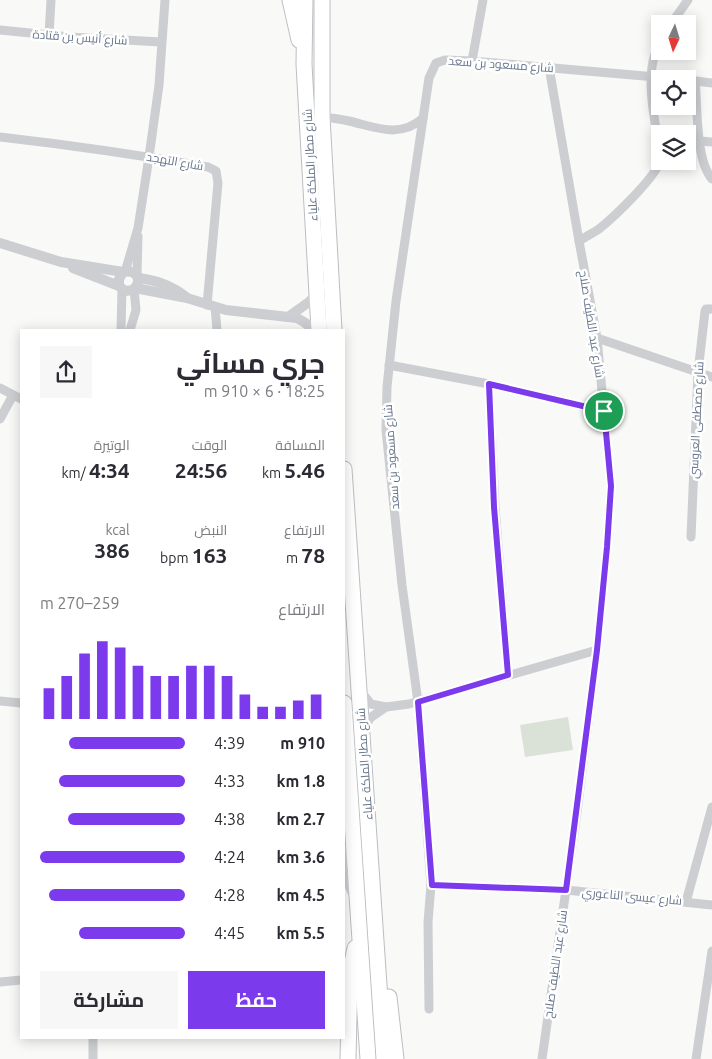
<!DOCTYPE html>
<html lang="ar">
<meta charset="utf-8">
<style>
:root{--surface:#fff;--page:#f7f7f7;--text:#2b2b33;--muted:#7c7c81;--accent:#7c3aed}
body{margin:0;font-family:Ubuntu,Cairo,sans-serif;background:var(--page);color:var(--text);direction:rtl;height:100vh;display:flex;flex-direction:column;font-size:19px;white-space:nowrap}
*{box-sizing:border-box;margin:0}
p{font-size:16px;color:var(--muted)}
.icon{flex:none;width:28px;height:28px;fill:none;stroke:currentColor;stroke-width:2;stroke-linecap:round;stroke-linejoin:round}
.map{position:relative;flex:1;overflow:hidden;direction:ltr}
.details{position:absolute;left:20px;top:329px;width:325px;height:710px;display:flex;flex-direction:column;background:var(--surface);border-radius:0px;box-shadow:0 2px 12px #0003;direction:rtl}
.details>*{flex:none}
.needle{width:32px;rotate:184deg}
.tools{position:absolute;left:651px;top:15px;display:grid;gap:10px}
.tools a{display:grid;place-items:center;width:45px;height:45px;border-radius:0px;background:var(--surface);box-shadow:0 2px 12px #0003;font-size:25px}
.pin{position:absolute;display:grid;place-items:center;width:42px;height:42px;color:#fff;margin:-21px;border:2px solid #fff;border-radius:50%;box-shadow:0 1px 5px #0007}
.round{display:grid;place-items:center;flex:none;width:52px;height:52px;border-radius:0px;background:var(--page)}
.summary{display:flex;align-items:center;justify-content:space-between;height:85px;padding:0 20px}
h1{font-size:28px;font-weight:700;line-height:38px}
.figures{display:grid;grid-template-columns:repeat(3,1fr);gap:8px;height:85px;padding:5px 20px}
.figures div{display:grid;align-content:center}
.figures b{font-size:21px;font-weight:700}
.figures small{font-size:14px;font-weight:400}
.figures p{font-size:14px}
.chart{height:140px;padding:10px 20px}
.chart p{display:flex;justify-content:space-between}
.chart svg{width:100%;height:90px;margin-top:5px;stroke:var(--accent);stroke-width:6}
.button{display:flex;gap:10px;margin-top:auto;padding:10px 20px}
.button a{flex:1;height:58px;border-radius:0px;background:var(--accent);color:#fff;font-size:20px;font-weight:700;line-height:58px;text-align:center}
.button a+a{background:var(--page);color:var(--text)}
ul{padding:0 20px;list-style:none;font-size:16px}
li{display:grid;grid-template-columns:80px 60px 1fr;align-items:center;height:38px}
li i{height:12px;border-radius:6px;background:var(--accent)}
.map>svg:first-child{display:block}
.green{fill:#dae2d7}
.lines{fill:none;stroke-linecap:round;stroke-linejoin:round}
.motorway-casing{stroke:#bbbec2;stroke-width:17}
.minor{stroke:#ccced2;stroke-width:9}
.tertiary{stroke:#ccced2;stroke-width:10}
.motorway{stroke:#fff;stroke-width:15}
.route-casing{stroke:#fff;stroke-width:10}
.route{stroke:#7c3aed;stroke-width:6}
.labels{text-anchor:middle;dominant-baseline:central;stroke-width:5;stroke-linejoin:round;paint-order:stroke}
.street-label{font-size:12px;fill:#66758b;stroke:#fff}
</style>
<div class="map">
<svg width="712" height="1059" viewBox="0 0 712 1059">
<rect width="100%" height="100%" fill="#f9f9f7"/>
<polygon class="green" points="568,717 573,750 525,757 520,725"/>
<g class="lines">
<defs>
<g id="motorway">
<polyline points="290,0 299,40"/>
<polyline points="305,0 304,64 319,330"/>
<polyline points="322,0 322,117 334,330"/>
<polyline points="344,469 384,1059"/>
<polyline points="344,703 368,1059"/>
<polyline points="389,997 396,1059"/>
<polyline points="348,1059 350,972 355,948"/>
</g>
</defs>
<use href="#motorway" class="motorway-casing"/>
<g class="minor">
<polyline points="671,24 688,0"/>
<polyline points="0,30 70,37 161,42"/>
<polyline points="49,35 51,0"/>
<path d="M 660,43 C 642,72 656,123 660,155"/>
<polyline points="472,61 483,0"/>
<polyline points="688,80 712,83"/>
<path d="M 695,81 C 698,108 695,159 712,179"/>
<path d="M 322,117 C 332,118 340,119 349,121 C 375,127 400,139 423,118"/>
<path d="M 0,137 C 70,145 139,155 208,167 L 216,171 L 218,183 L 207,305"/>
<polyline points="700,141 712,142"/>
<path d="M 579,241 C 585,237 593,233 599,229 C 614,217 655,178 660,161"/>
<polyline points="125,272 138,228 149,157 159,85 165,0"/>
<polyline points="137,276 138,236"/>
<polyline points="215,307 217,330"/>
<polyline points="121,330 122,289"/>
<polyline points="130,330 136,310 134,289"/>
<polyline points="597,338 712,377"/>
<polyline points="389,365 489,384 604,411"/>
<polyline points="489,384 495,507 508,675"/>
<polyline points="0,388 21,399"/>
<polyline points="0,419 13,395"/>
<polyline points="691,537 698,372 705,311 706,309 712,309"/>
<polyline points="360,690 371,704 386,707 409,704 597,650"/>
<polyline points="0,701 21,703"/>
<polyline points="363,732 370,718 386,707"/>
<polyline points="344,867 350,846"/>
<polyline points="344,875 353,895"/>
<polyline points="431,885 566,890 712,905"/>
<polyline points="686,902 712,807"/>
<polyline points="0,982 21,980"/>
<polyline points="429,1009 428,922 431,885 418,702 402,585 386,430 387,387 396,301 429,78 436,63 445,60 472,61 679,79"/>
<polyline points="93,1038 93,1059"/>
<polyline points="542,1059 577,812 597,650 607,547 611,486 597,338 579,241 549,67"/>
<polyline points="696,1059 712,951"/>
</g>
<g class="tertiary">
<path d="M 0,243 L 61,262 L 123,272 C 137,269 143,281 133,290 L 125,291 L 119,286 L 119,279 L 123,272"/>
<polyline points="73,268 119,286"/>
<path d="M 138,278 C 156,280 171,285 186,297"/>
<polyline points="135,288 187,298 226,310 297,318 304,322 314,330"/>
<polyline points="288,317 309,302 317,294"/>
</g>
<use href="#motorway" class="motorway"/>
</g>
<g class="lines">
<defs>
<polygon id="route" points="489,384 604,411 611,486 607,547 597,650 566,890 432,885 418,702 508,675 494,507"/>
</defs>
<use href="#route" class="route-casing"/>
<use href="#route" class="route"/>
</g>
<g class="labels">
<g class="street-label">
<text transform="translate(80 37) rotate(4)">شارع أنيس بن قتادة</text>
<text transform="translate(501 64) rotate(4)">شارع مسعود بن سعد</text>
<text transform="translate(175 161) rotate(10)">شارع التهجد</text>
<text transform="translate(310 165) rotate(-93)">شارع مطار الملكة علياء</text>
<text transform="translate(592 324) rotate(81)">شارع عبد اللطيف صلاح</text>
<text transform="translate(696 420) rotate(-87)">شارع مصطفى العروسي</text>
<text transform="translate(391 457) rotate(-94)">شارع مسعود بن سعد</text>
<text transform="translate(364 764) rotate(-94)">شارع مطار الملكة علياء</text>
<text transform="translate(632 896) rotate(5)">شارع عيسى الناعوري</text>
<text transform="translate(555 964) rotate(-82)">شارع عبد اللطيف صلاح</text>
</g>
</g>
</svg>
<div class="tools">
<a><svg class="needle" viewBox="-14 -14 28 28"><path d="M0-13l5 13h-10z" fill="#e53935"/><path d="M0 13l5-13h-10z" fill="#7c7c81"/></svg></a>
<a><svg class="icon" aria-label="locate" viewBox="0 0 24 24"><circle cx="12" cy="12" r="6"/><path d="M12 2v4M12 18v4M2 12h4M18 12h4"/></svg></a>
<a><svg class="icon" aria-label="layers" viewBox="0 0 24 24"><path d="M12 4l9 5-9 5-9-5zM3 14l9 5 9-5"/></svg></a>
</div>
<div class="pin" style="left:604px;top:411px;background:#1e9e55"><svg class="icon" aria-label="arrive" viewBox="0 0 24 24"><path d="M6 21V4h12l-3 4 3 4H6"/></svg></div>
<section class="details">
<div class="summary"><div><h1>جري مسائي</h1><p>18:25 · 6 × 910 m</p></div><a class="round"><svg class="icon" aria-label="share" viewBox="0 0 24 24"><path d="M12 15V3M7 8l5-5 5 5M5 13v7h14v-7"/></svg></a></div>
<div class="figures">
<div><p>المسافة</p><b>5.46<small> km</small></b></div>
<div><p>الوقت</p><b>24:56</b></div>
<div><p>الوتيرة</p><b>4:34<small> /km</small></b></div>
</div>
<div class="figures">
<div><p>الارتفاع</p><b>78<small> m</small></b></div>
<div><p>النبض</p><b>163<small> bpm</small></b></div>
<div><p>kcal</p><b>386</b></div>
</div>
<div class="chart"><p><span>الارتفاع</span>259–270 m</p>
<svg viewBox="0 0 160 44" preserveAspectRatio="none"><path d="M5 44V29M15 44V23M25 44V12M35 44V6M45 44V9M55 44V18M65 44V23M75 44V23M85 44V18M95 44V18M105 44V23M115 44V32M125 44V38M135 44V38M145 44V35M155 44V32"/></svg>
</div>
<ul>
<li><b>910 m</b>4:39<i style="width:80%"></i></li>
<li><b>1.8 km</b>4:33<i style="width:87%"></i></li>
<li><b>2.7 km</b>4:38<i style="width:81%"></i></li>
<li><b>3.6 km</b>4:24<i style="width:100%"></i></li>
<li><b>4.5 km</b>4:28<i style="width:94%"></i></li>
<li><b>5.5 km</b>4:45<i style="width:73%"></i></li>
</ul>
<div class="button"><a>حفظ</a><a>مشاركة</a></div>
</section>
</div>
